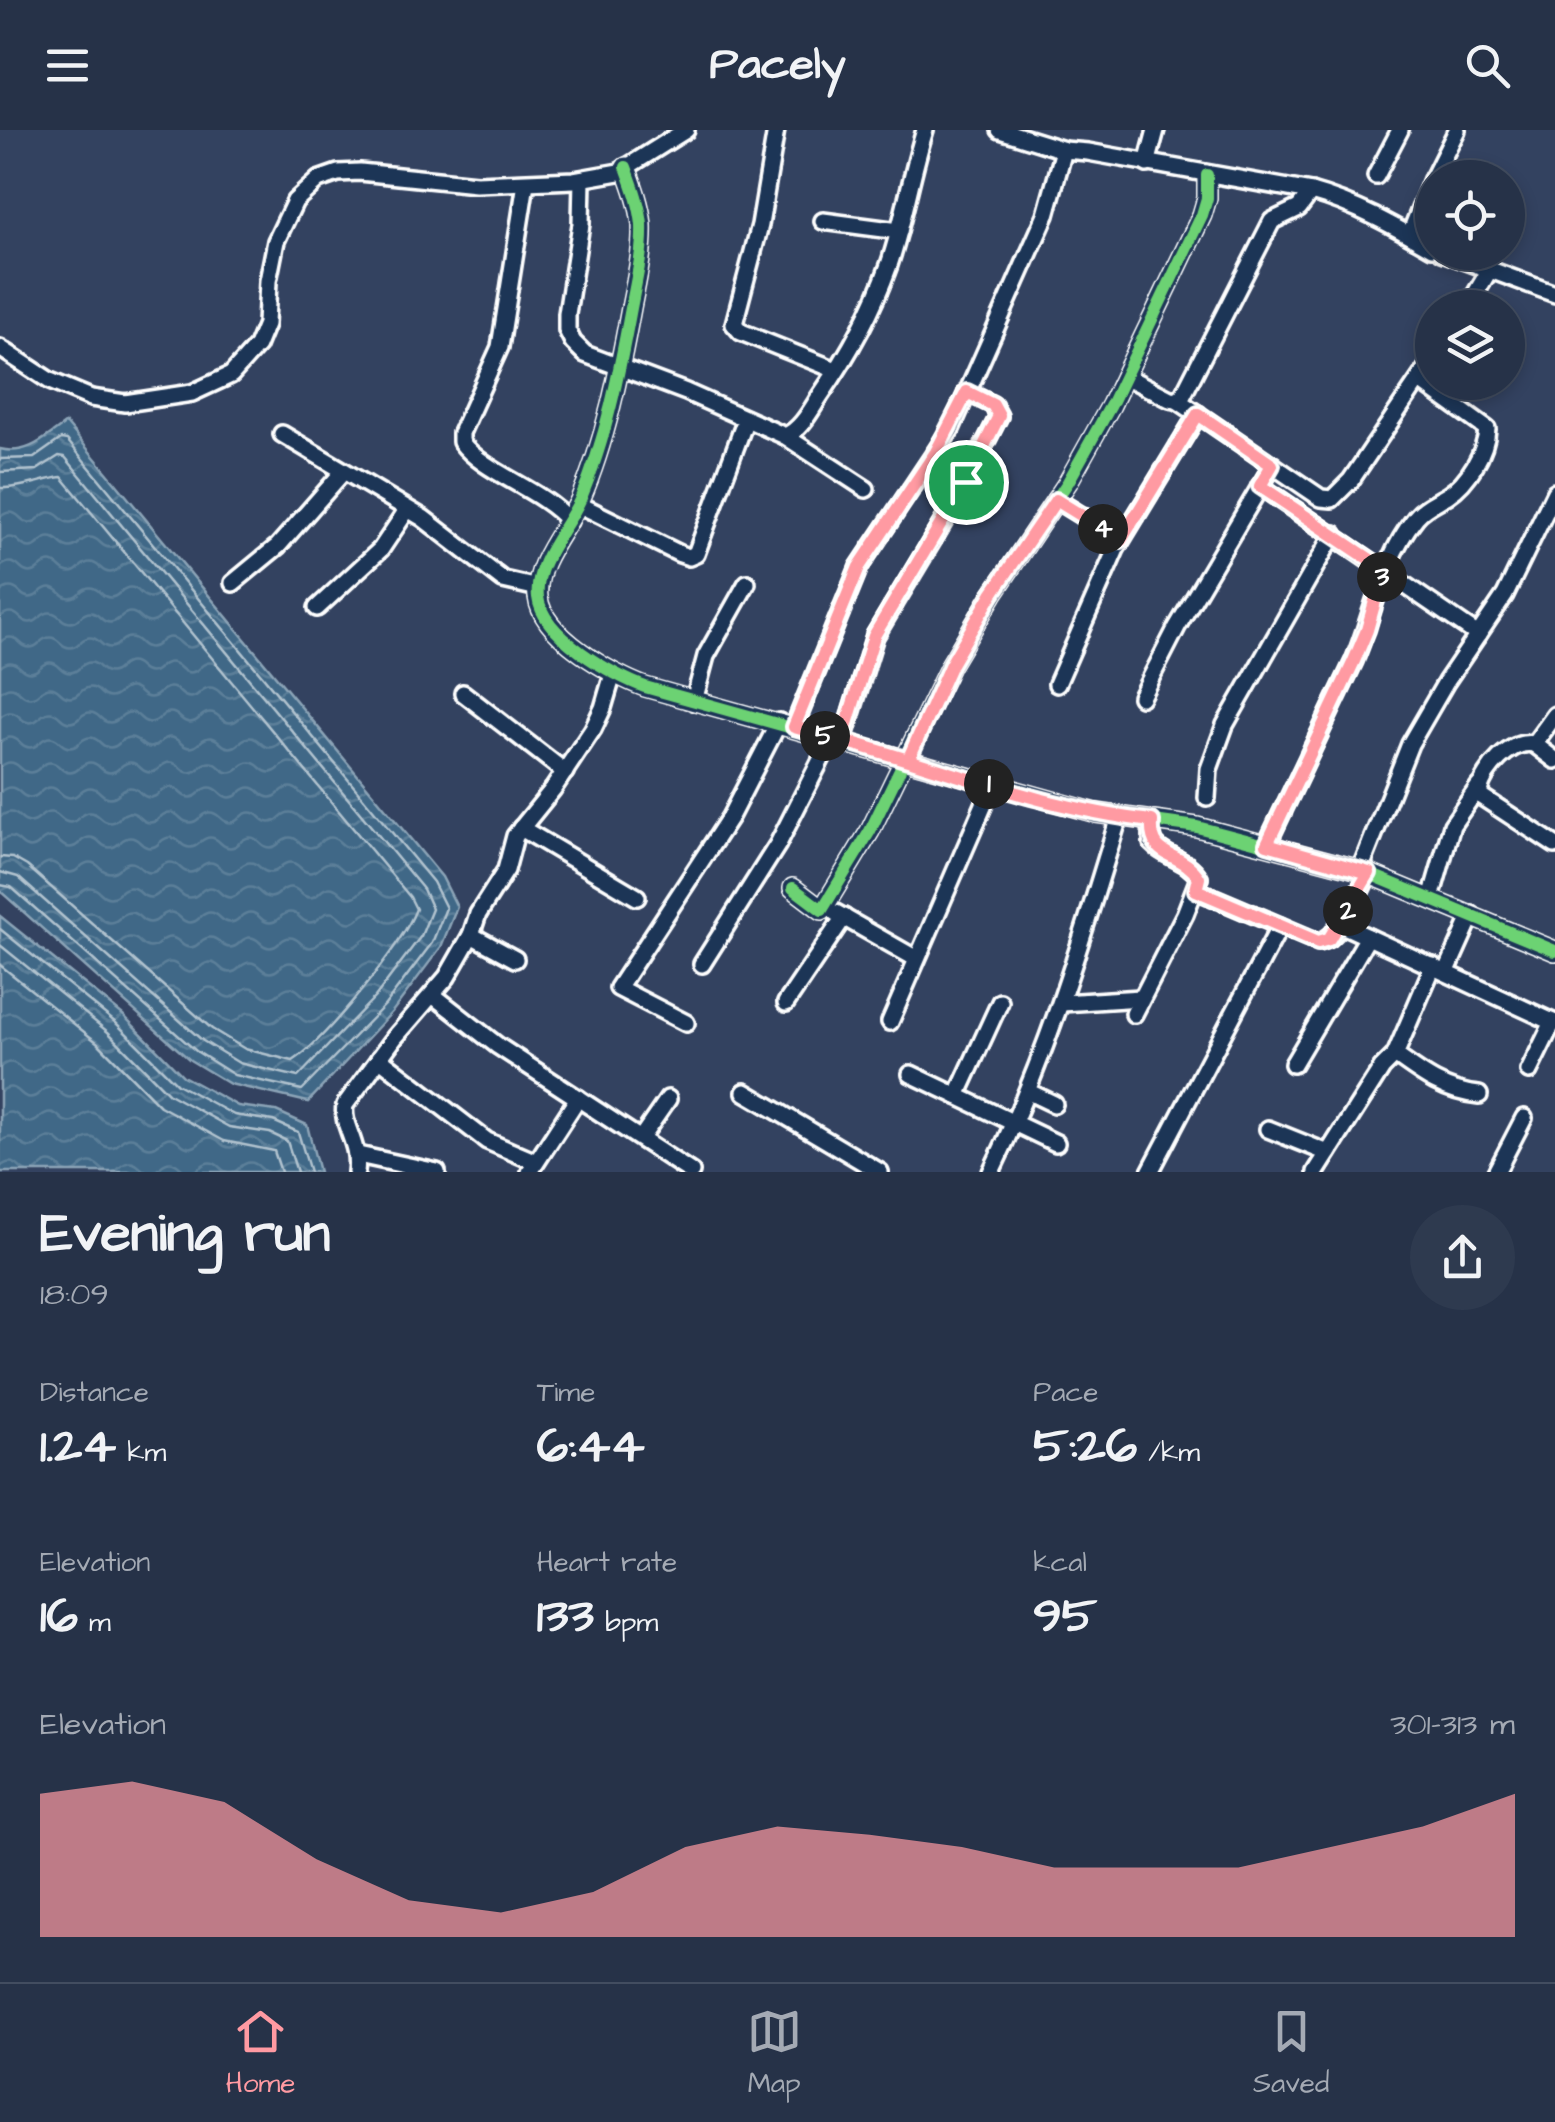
<!DOCTYPE html>
<meta charset="utf-8">
<style>
:root{--surface:#263248;--page:#2e3a4f;--text:#f1f3f6;--muted:#a4aab4;--line:#424d60;--accent:#ff9aa2}
body{margin:0;font-family:"Architects Daughter",sans-serif;background:var(--page);color:var(--text);height:100vh;display:flex;flex-direction:column;font-size:38px;white-space:nowrap}
*{box-sizing:border-box;margin:0}
p{font-size:32px;color:var(--muted)}
.icon{flex:none;width:55px;height:55px;fill:none;stroke:currentColor;stroke-width:2;stroke-linecap:round;stroke-linejoin:round}
.map{position:relative;height:1042px;overflow:hidden}
.drawer{display:flex;flex-direction:column;background:var(--surface);flex:1}
.drawer>*{flex:none}
.buttons{position:absolute;left:1415px;top:30px;display:grid;gap:20px}
.buttons a{display:grid;place-items:center;width:110px;height:110px;border-radius:50%;background:var(--surface);box-shadow:0 5px 15px #0003,0 0 0 2px var(--line);font-size:50px}
.pin{position:absolute;display:grid;place-items:center;width:85px;height:85px;color:#fff;margin:-42px;border:5px solid #fff;border-radius:50%;box-shadow:0 2px 10px #0007}
.km{position:absolute;width:50px;height:50px;margin:-25px;border-radius:50%;background:#222;color:#fff;font-size:28px;line-height:50px;text-align:center}
.round{display:grid;place-items:center;flex:none;width:105px;height:105px;border-radius:52px;background:var(--page)}
.overview{display:flex;align-items:center;justify-content:space-between;height:170px;padding:0 40px}
h1{font-size:55px;font-weight:700;line-height:75px}
.figures{display:grid;grid-template-columns:repeat(3,1fr);gap:15px;height:170px;padding:10px 40px}
.figures div{display:grid;align-content:center}
.figures b{font-size:50px;font-weight:700}
.figures small{font-size:28px;font-weight:400}
.figures p{font-size:28px}
.chart{height:280px;padding:20px 40px}
.chart p{display:flex;justify-content:space-between}
.chart svg{width:100%;height:180px;margin-top:10px;fill:var(--accent);opacity:.7}
header{display:flex;justify-content:space-between;align-items:center;height:130px;padding:0 40px;background:var(--surface);font-size:45px;font-weight:700}
.dock{display:flex;justify-content:space-around;align-items:center;height:140px;border-top:2px solid var(--line);background:var(--surface);font-size:28px;color:var(--muted)}
.dock a{display:grid;justify-items:center;gap:5px}
.dock .selected{color:var(--accent)}
.map>svg:first-child{display:block}
.water{fill:url(#water-waves);stroke:#8ca4b7;stroke-width:2.5}
.lines{fill:none;stroke-linecap:round;stroke-linejoin:round}
.shore{stroke:#b2c3cf;stroke-width:2.5}
.street-casing{stroke:#fff;stroke-width:22}
.street{stroke:#1d3557;stroke-width:15}
.cycleway-casing{stroke:#1d3557;stroke-width:19}
.cycleway{stroke:#6cd273;stroke-width:12}
.route-casing{stroke:#fff;stroke-width:20}
.route{stroke:#ff9aa2;stroke-width:12}
</style>
<header><svg class="icon" aria-label="menu" viewBox="0 0 24 24"><path d="M4 6h16M4 12h16M4 18h16"/></svg>Pacely<svg class="icon" aria-label="search" viewBox="0 0 24 24"><circle cx="10" cy="10" r="6"/><path d="M15 15l6 6"/></svg></header>
<div class="map">
<svg width="1555" height="1042" viewBox="0 0 1555 1042">
<defs>
<pattern id="water-waves" width="16" height="10" patternUnits="userSpaceOnUse" patternTransform="scale(2.5)"><rect width="16" height="10" fill="#3f6887"/><path d="M0 5q4-4 8 0t8 0" fill="none" stroke="#5c7f99"/></pattern>
</defs>
<rect width="100%" height="100%" fill="#334260"/>
<filter id="ink" filterUnits="userSpaceOnUse"><feTurbulence type="fractalNoise" baseFrequency=".01" numOctaves="2"/><feDisplacementMap in="SourceGraphic" scale="20" xChannelSelector="R" yChannelSelector="G"/><feConvolveMatrix kernelMatrix="1 2 1 2 8 2 1 2 1" color-interpolation-filters="sRGB"/></filter>
<g filter="url(#ink)">
<g class="water">
<path d="M 66,293 L 442,747 L 457,777 L 441,817 L 392,882 L 308,972 L 230,954 L 190,930 L 0,761 L 0,319 C 27,326 45,308 66,293 Z"/>
<polygon points="0,786 123,885 183,946 238,976 276,981 307,995 319,1042 0,1042"/>
</g>
<g class="lines">
<g class="shore">
<polyline points="0,329 34,328 61,309 67,310 433,752 446,778 432,813 385,875 302,960 234,945 196,921 11,757 0,755"/>
<polyline points="0,342 37,340 59,326 65,327 423,759 432,779 421,806 375,867 298,947 239,933 203,911 18,747 0,742"/>
<path d="M 0,358 C 23,359 43,349 62,347 L 410,767 L 416,779 C 402,815 325,910 293,931 L 245,919 L 212,899 L 27,736 L 13,728 L 0,727"/>
<polyline points="0,799 116,893 177,954 234,985 273,991 298,1002 310,1042"/>
<polyline points="0,815 108,902 169,964 229,997 270,1003 287,1011 297,1042"/>
<polyline points="0,835 98,913 160,976 224,1011 274,1021 281,1042"/>
</g>
<defs>
<g id="street">
<polyline points="776,0 760,95 734,194 741,202 836,240"/>
<path d="M 1000,0 L 1064,20 L 1088,22 L 1311,62 C 1355,74 1394,96 1432,118"/>
<polyline points="1147,34 1156,0"/>
<path d="M 626,37 C 633,56 640,75 642,95 C 643,123 636,152 631,178 C 619,243 606,310 580,370 C 567,399 534,433 538,467 C 542,506 612,545 645,557 L 1096,683 L 1197,697 L 1360,740 L 1555,821"/>
<polyline points="1376,46 1400,0"/>
<polyline points="1433,48 1457,0"/>
<path d="M 582,49 L 581,94 L 567,184 L 567,200 L 573,212 L 585,224 L 686,262 L 785,306 C 801,300 811,280 820,266 C 847,227 873,180 889,135 C 904,91 911,44 925,0"/>
<path d="M 526,53 L 500,217 L 461,303 L 461,312 C 485,344 540,358 569,391"/>
<polyline points="823,91 899,101"/>
<polyline points="1410,104 1432,49"/>
<polyline points="1442,122 1555,164"/>
<polyline points="1467,178 1489,141"/>
<polyline points="0,218 50,251 91,268 125,273 192,263 231,245 257,216 266,194 268,151 276,111 295,71 318,50 338,43 360,42 476,54 574,50 619,42 686,0"/>
<polyline points="1125,246 1170,269 1177,270 1183,265 1272,91 1299,78 1311,62"/>
<polyline points="1177,270 1321,368 1332,369 1351,350 1432,230"/>
<polyline points="282,304 423,388 503,450 538,458"/>
<polyline points="785,306 866,359"/>
<polyline points="1260,356 1478,505"/>
<polyline points="1056,370 1121,410"/>
<polyline points="578,374 680,424 689,427 696,424 746,289"/>
<polyline points="233,453 278,416 343,342"/>
<polyline points="317,478 381,419 407,380"/>
<polyline points="1057,554 1116,419 1198,284"/>
<polyline points="463,563 565,642"/>
<polyline points="1141,567 1177,497 1273,335"/>
<polyline points="694,571 706,526 747,453"/>
<path d="M 1555,585 L 1534,614 C 1511,609 1484,640 1479,661 L 1482,667 L 1555,715"/>
<polyline points="794,597 859,437 951,299 1046,85 1064,20"/>
<polyline points="843,610 875,506 953,376 999,286 993,275 967,262"/>
<polyline points="1534,614 1555,630"/>
<polyline points="1207,668 1209,639 1225,595 1334,404"/>
<polyline points="521,698 637,767"/>
<path d="M 1267,714 L 1354,531 C 1374,482 1382,429 1416,387 C 1425,376 1437,372 1448,365 C 1468,352 1486,322 1487,299 L 1419,250"/>
<polyline points="1360,740 1410,614 1446,552 1505,465 1555,362"/>
<polyline points="793,758 822,780 870,701 951,534 993,464 1068,352 1111,275 1202,85 1207,68 1207,45"/>
<path d="M 1196,760 L 1318,812 C 1343,807 1357,765 1369,743"/>
<polyline points="1431,768 1452,695 1479,656"/>
<polyline points="836,783 915,828"/>
<polyline points="1340,794 1555,893"/>
<polyline points="471,805 515,829"/>
<polyline points="702,834 778,714 832,608"/>
<polyline points="1447,841 1472,785"/>
<polyline points="434,866 498,916 691,1042"/>
<polyline points="786,873 844,787"/>
<polyline points="1062,873 1141,868"/>
<path d="M 1134,884 L 1185,784 L 1199,748 C 1188,729 1166,728 1152,713 L 1151,691"/>
<polyline points="890,892 992,656"/>
<polyline points="686,893 618,858 730,687 779,592"/>
<path d="M 1395,925 C 1421,944 1445,962 1479,965"/>
<polyline points="379,928 487,1011 536,1032"/>
<polyline points="1293,934 1368,807"/>
<polyline points="1529,941 1553,892"/>
<polyline points="911,944 1056,1013"/>
<polyline points="745,962 880,1042"/>
<polyline points="1029,962 1054,974"/>
<polyline points="957,966 1000,872"/>
<polyline points="1268,999 1328,1023"/>
<polyline points="641,1008 668,969"/>
<polyline points="358,1025 437,1042"/>
<path d="M 356,1042 C 360,1011 341,997 345,975 L 395,907 L 447,847 L 471,805 L 478,784 L 506,740 L 515,706 L 553,659 L 593,599 L 603,578 L 613,544"/>
<polyline points="530,1042 578,968"/>
<path d="M 991,1042 C 1048,924 1081,812 1119,687"/>
<polyline points="1150,1042 1280,796"/>
<polyline points="1316,1042 1382,938 1395,925 1433,836"/>
<polyline points="1496,1042 1524,988"/>
</g>
</defs>
<use href="#street" class="street-casing"/>
<use href="#street" class="street"/>
<defs>
<g id="cycleway">
<path d="M 626,37 C 633,56 640,75 642,95 C 643,123 636,152 631,178 C 619,243 606,310 580,370 C 567,399 534,433 538,467 C 542,506 612,545 645,557 L 1096,683 L 1197,697 L 1360,740 L 1555,821"/>
<polyline points="793,758 822,780 870,701 951,534 993,464 1068,352 1111,275 1202,85 1207,68 1207,45"/>
</g>
</defs>
<use href="#cycleway" class="cycleway-casing"/>
<use href="#cycleway" class="cycleway"/>
</g>
</g>
<g class="lines" filter="url(#ink)">
<defs>
<path id="route" d="M 966,352 L 874,506 L 842,610 C 944,639 1046,679 1152,691 C 1149,732 1181,719 1199,748 L 1196,760 L 1318,812 L 1329,809 L 1369,743 L 1267,714 L 1354,531 L 1367,500 L 1384,439 L 1260,356 L 1272,335 L 1198,284 L 1121,410 L 1056,370 L 992,464 L 951,534 L 908,630 C 870,618 832,607 794,597 L 859,437 L 936,322 L 967,262 L 993,275 L 999,286 L 966,352"/>
</defs>
<use href="#route" class="route-casing"/>
<use href="#route" class="route"/>
</g>
</svg>
<div class="buttons">
<a><svg class="icon" aria-label="locate" viewBox="0 0 24 24"><circle cx="12" cy="12" r="6"/><path d="M12 2v4M12 18v4M2 12h4M18 12h4"/></svg></a>
<a><svg class="icon" aria-label="layers" viewBox="0 0 24 24"><path d="M12 4l9 5-9 5-9-5zM3 14l9 5 9-5"/></svg></a>
</div>
<div class="pin" style="left:966px;top:352px;background:#1e9e55"><svg class="icon" aria-label="arrive" viewBox="0 0 24 24"><path d="M6 21V4h12l-3 4 3 4H6"/></svg></div>
<b class="km" style="left:989px;top:654px">1</b>
<b class="km" style="left:1348px;top:781px">2</b>
<b class="km" style="left:1382px;top:447px">3</b>
<b class="km" style="left:1103px;top:399px">4</b>
<b class="km" style="left:825px;top:606px">5</b>
</div>
<section class="drawer">
<div class="overview"><div><h1>Evening run</h1><p>18:09</p></div><a class="round"><svg class="icon" aria-label="share" viewBox="0 0 24 24"><path d="M12 15V3M7 8l5-5 5 5M5 13v7h14v-7"/></svg></a></div>
<div class="figures">
<div><p>Distance</p><b>1.24<small> km</small></b></div>
<div><p>Time</p><b>6:44</b></div>
<div><p>Pace</p><b>5:26<small> /km</small></b></div>
</div>
<div class="figures">
<div><p>Elevation</p><b>16<small> m</small></b></div>
<div><p>Heart rate</p><b>133<small> bpm</small></b></div>
<div><p>kcal</p><b>95</b></div>
</div>
<div class="chart"><p><span>Elevation</span>301–313 m</p>
<svg viewBox="0 0 160 44" preserveAspectRatio="none"><path d="M0 44V9L10 6L20 11L30 25L40 35L50 38L60 33L70 22L80 17L90 19L100 22L110 27L120 27L130 27L140 22L150 17L160 9V44z"/></svg>
</div>
</section>
<nav class="dock">
<a class="selected"><svg class="icon" aria-label="home" viewBox="0 0 24 24"><path d="M3 11l9-7 9 7M6 9v11h12V9"/></svg>Home</a>
<a><svg class="icon" aria-label="map" viewBox="0 0 24 24"><path d="M3 6l6-2 6 2 6-2v14l-6 2-6-2-6 2zM9 4v14M15 6v14"/></svg>Map</a>
<a><svg class="icon" aria-label="saved" viewBox="0 0 24 24"><path d="M7 4h10v16l-5-4-5 4z"/></svg>Saved</a>
</nav>
